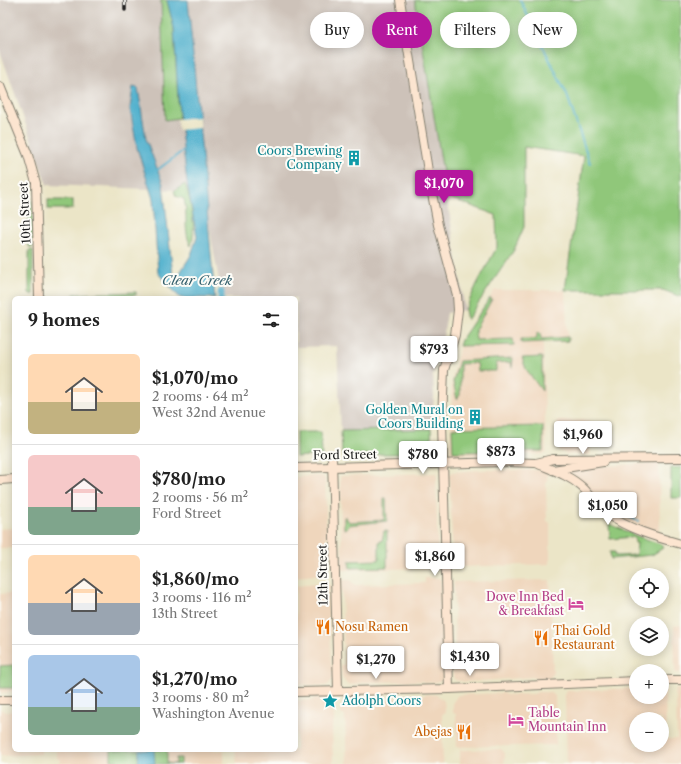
<!DOCTYPE html>
<html lang="en">
<head>
<meta charset="utf-8">
<style>
	:root { --surface:#fff; --page:#f2f2f2; --text:#222; --muted:#767676; --line:#e0e0e0; --accent:#b5179e }
	body { margin:0; font-family:"Libre Caslon Text",serif; background:var(--page); color:var(--text); height:100vh; display:flex; flex-direction:column; font-size:15px; white-space:nowrap }
	* { box-sizing:border-box; margin:0 }
	p { font-size:13px; color:var(--muted) }
	.icon { flex:none; width:22px; height:22px; fill:none; stroke:currentColor; stroke-width:2; stroke-linecap:round; stroke-linejoin:round }
	.map { position:relative; flex:1; overflow:hidden }
	.details { position:absolute; left:12px; top:296px; width:286px; height:456px; display:flex; flex-direction:column; background:var(--surface); border-radius:6px; box-shadow:0 2px 10px #0003 }
	.details>* { flex:none }
	.top-card { position:absolute; left:310px; top:12px; width:311px; height:36px; display:flex; gap:8px }
	.controls { position:absolute; left:629px; top:568px; display:grid; gap:8px }
	.controls a { display:grid; place-items:center; width:40px; height:40px; border-radius:50%; background:var(--surface); box-shadow:0 2px 10px #0003; font-size:20px }
	.price { position:absolute; translate:-50% -34px; padding:0 9px; border-radius:4px; background:#fff; color:#222; font-size:13px; line-height:26px; filter:drop-shadow(0 1px 2px #0008) }
	.price::after { content:''; position:absolute; left:50%; top:24px; width:12px; height:9px; margin-left:-6px; background:inherit; clip-path:polygon(0 0,100% 0,50% 100%) }
	.price.current { background:var(--accent); color:#fff }
	ul { padding:0; list-style:none }
	li { display:flex; align-items:center; gap:12px; height:100px; padding:0 16px }
	li+li { border-top:1px solid var(--line) }
	li span { display:grid; place-items:center; flex:none; width:112px; height:80px; border-radius:6px; color:#555 }
	li>.icon { margin-inline-start:auto }
	span .icon { width:48px; height:48px; fill:#fffc; stroke-width:1 }
	li b { font-size:17px }
	h2 { display:flex; justify-content:space-between; align-items:center; height:48px; padding:0 16px; font-size:17px }
	.pill { padding:0 14px; border-radius:18px; background:var(--surface); box-shadow:0 2px 10px #0003; font-size:14px; line-height:36px }
	.pill.current { background:var(--accent); color:#fff }
	.map>svg:first-child { display:block }
	.built { fill:#efd6bc; fill-rule:evenodd }
	.industrial { fill:#cdc2b9 }
	.green { fill:#90c77a; stroke:#56724b }
	.water { fill:#4dafcc; stroke:#346674 }
	.pier { fill:#ebe5c7 }
	.lines { fill:none; stroke-linecap:round; stroke-linejoin:round }
	.stream { stroke:#4dafcc; stroke-width:2 }
	.canal { stroke:#4dafcc; stroke-width:7 }
	.secondary-casing { stroke:#848072; stroke-width:10 }
	.secondary { stroke:#fce5d0; stroke-width:8 }
	.rail-casing { stroke:#1c1c1c; stroke-width:3.5 }
	.rail { stroke:#fdfcf7; stroke-width:2; stroke-dasharray:6; stroke-linecap:butt }
	.labels { text-anchor:middle; stroke-width:4; stroke-linejoin:round; paint-order:stroke }
	.culture-label { font-size:12px; fill:#0d838f; stroke:#fdfcf7; text-anchor:end }
	.street-label { font-size:12px; fill:#1c1c1c; stroke:#fdfcf7 }
	.hotel-label { font-size:12px; fill:#b23c85; stroke:#fdfcf7; text-anchor:end }
	.food-label { font-size:12px; fill:#c56008; stroke:#fdfcf7; text-anchor:start }
	.water-label { font-size:13px; font-style:italic; fill:#325e6b; stroke:#fdfcf7 }
</style>
</head>
<body>
<div class="map">
<svg width="681" height="764" viewBox="0 0 681 764">
	<rect width="100%" height="100%" fill="#fdfcf7"/>
	<filter id="ink" filterUnits="userSpaceOnUse"><feTurbulence type="fractalNoise" baseFrequency=".025" numOctaves="2"/><feDisplacementMap in="SourceGraphic" scale="8" xChannelSelector="R" yChannelSelector="G"/><feConvolveMatrix kernelMatrix="1 2 1 2 8 2 1 2 1" color-interpolation-filters="sRGB"/></filter>
	<filter id="wash" filterUnits="userSpaceOnUse"><feTurbulence type="fractalNoise" baseFrequency=".012" numOctaves="4" result="noise"/><feDisplacementMap in="SourceGraphic" scale="16" xChannelSelector="R" yChannelSelector="G"/><feGaussianBlur stdDeviation="0.9" result="paint"/><feColorMatrix in="noise" values="0 0 0 0 0 0 0 0 0 0 0 0 0 0 0 0 0 1.4 0 .05"/><feComposite in="paint" operator="in"/></filter>
	<g filter="url(#wash)">
		<rect width="100%" height="100%" fill="#ebe5c7"/>
		<g class="built">
			<path d="M495 290H565L568 342 543 343 546 452 543 454 450 456 452 380 461 340Z"/>
			<path d="M590 420V455L567 454 559 451 557 421Z"/>
			<path d="M659 463 660 530 656 533 632 524 609 512 580 481 566 471 568 468Z"/>
			<path d="M481 470H541L548 473 546 485 547 521 550 523V564L456 567 453 566 450 481 448 475 453 472Z"/>
			<path d="M436 473 437 479 436 481 438 565 437 568 342 570 340 476Z"/>
			<path d="M322 476 325 479 328 569 324 574 296 577V477Z"/>
			<path d="M14 528V548H0V529Z"/>
			<path d="M425 578H439L441 580V617L443 621 444 675 442 680 439 682 425 683 422 681 364 682 350 685 346 683 342 677 341 666 344 664 342 592 339 590V582L342 580H350L355 585 425 583Z"/>
			<path d="M550 580 553 673 551 677 546 679 536 680 533 677 466 682 455 680 453 676 452 663H455L454 582Z"/>
			<path d="M327 583 331 587 328 592 329 627 332 630 330 632 331 665 333 667V679L329 684 325 686 296 684V586Z"/>
			<path d="M14 593V691L0 693V594Z"/>
			<path d="M681 625V673H677L675 672 674 626Z"/>
			<path d="M662 687 665 689 666 739H677L676 696 674 695 676 689 681 688V764H567L565 695 567 691 636 688V697H662ZM636 719H662V745H636Z"/>
			<path d="M537 692H550L555 696 556 745 457 747 456 714 453 713V702L458 695 503 693 506 695 534 694Z"/>
			<path d="M425 694 437 695 444 701 445 711 442 715 443 764H347L345 716 341 714 342 703 344 699 361 696 366 700 422 697Z"/>
			<path d="M314 698H328L334 705V722L332 726 333 764H237L235 750H296V701L313 700Z"/>
			<path d="M0 709 5 712 14 711V750H41V754L0 756Z"/>
			<path d="M501 749 505 753 504 764H460V750Z"/>
			<path d="M57 750H111V760L119 761V764H60L61 760 57 758Z"/>
			<rect x="167" y="750" width="57" height="14"/>
		</g>
		<path class="industrial" d="M0 0H415L465 310 447 313 444 332 433 375 434 396 431 429 341 431 337 346 296 347V298H222L203 191 47 185 0 51Z"/>
		<g class="green">
			<path d="M161 0H167L174 28 179 118 165 120Z"/>
			<path d="M415 0H681V297L663 290H565L584 156 524 147V227L514 250 467 320 465 310 477 284 497 247 496 215 447 197Z"/>
			<path d="M185 184C191 202 197 228 191 246 183 232 188 214 184 199L176 196 174 191Z"/>
			<path d="M32 200 33 247H29L28 203Z"/>
			<rect x="48" y="200" width="25" height="9"/>
			<path d="M29 250H33V295L29 293Z"/>
			<path d="M136 292V295L74 297V294Z"/>
			<path d="M490 298 492 299 475 330 476 340 513 339 514 345 459 346 461 340Z"/>
			<path d="M537 333H540L541 339 568 337V341L521 343V339H537Z"/>
			<path d="M542 357V391L526 369 522 358Z"/>
			<path d="M513 358 512 368 511 362 496 363V371H478L477 363 460 364V395L457 399 453 382 459 361Z"/>
			<path d="M543 426V451L453 452 452 428Z"/>
			<path d="M431 429 432 453 342 455 341 431Z"/>
			<path d="M296 432H321L322 455 296 457Z"/>
			<path d="M681 467V498H671V468Z"/>
			<path d="M384 498H386L387 521 349 525 347 528 344 529V517H346L349 522 384 520Z"/>
			<path d="M609 524 637 536 661 544 663 548 652 555 611 559 610 552H615V556L636 555 637 543H635L634 537 610 539Z"/>
			<path d="M384 531H387V567L350 568 349 561 379 560V541H382Z"/>
			<path d="M14 665V688H0V666Z"/>
			<path d="M111 750H167V763L176 764V758H181V764H119L118 761 111 760Z"/>
		</g>
		<g class="water">
			<path d="M167 0H188L215 298H180L158 273 153 199 137 148 130 108 133 87 138 88 146 139 163 184 173 276 176 279 191 255 197 237 187 183 179 113 174 28Z"/>
			<path d="M139 750H154L155 764H138Z"/>
		</g>
		<path class="pier" d="M199 117 200 128 179 130 177 119Z"/>
		<g class="lines">
			<g class="stream">
				<path d="M520 0 567 95 590 163"/>
				<path d="M156 171 184 150"/>
				<path d="M611 505 620 513 638 521"/>
			</g>
			<path class="canal" d="M221 292V298"/>
		</g>
	</g>
	<g filter="url(#ink)">
		<g class="lines">
			<defs>
				<g id="secondary">
					<path d="M400 0 430 183 438 225 457 295 458 310 455 335 444 370 442 421 449 689"/>
					<path d="M0 86 28 155 36 183 39 298"/>
					<path d="M332 458 338 690"/>
					<path d="M536 463C552 470 569 475 582 487 591 495 597 507 607 514 628 529 656 537 681 544"/>
					<path d="M296 468 505 462 536 463 553 459 681 458"/>
					<path d="M553 470 603 462"/>
					<path d="M0 480 14 479"/>
					<path d="M662 680H681"/>
					<path d="M296 692 449 689 636 681"/>
					<path d="M0 700H14"/>
				</g>
			</defs>
			<use href="#secondary" class="secondary-casing"/>
			<use href="#secondary" class="secondary"/>
			<defs>
				<path id="rail" d="M125 0V10"/>
			</defs>
			<use href="#rail" class="rail-casing"/>
			<use href="#rail" class="rail"/>
		</g>
	</g>
	<defs>
		<symbol id="building-bare" viewBox="-9 -9 18 18"><path d="M-4-6H4V6H1V3H-1V6H-4ZM-2.5-4.3h1.7v1.8h-1.7ZM.8-4.3h1.7v1.8H.8ZM-2.5-1h1.7V.8h-1.7ZM.8-1h1.7V.8H.8Z" fill="#0f9aa8" stroke="#fdfcf7" stroke-width="2.5" paint-order="stroke"/></symbol>
		<symbol id="hotel-bare" viewBox="-9 -9 18 18"><path d="M-6-4.5h1.5V1H6V5H4.5V3h-9V5H-6ZM-4 0a1.8 1.8 0 1 1 3.6 0ZM.5 0V-2.5h3Q6-2.5 6 0Z" fill="#d1479c" stroke="#fdfcf7" stroke-width="2.5" paint-order="stroke"/></symbol>
		<symbol id="restaurant-bare" viewBox="-9 -9 18 18"><path d="M-5-6h1v4h1v-4h1v4h1v-4h1v5L-1.5 .5V6h-2V.5L-5-1ZM5-6V6H3V1.5H1.5Q1.5-4 5-6Z" fill="#e8710a" stroke="#fdfcf7" stroke-width="2.5" paint-order="stroke"/></symbol>
		<symbol id="sight-bare" viewBox="-9 -9 18 18"><path d="M0-6L1.8-2.2L6-1.7L2.9 1.2L3.7 5.4L0 3.3L-3.7 5.4L-2.9 1.2L-6-1.7L-1.8-2.2Z" fill="#0f9aa8" stroke="#fdfcf7" stroke-width="2.5" paint-order="stroke"/></symbol>
	</defs>
	<g fill-rule="evenodd">
		<use href="#building-bare" x="343" y="147" width="22" height="22"/>
		<use href="#building-bare" x="464" y="406" width="22" height="22"/>
		<use href="#hotel-bare" x="565" y="593" width="22" height="22"/>
		<use href="#restaurant-bare" x="312" y="616" width="22" height="22"/>
		<use href="#restaurant-bare" x="530" y="627" width="22" height="22"/>
		<use href="#sight-bare" x="319" y="690" width="22" height="22"/>
		<use href="#hotel-bare" x="505" y="709" width="22" height="22"/>
		<use href="#restaurant-bare" x="453" y="721" width="22" height="22"/>
	</g>
	<g class="labels">
		<g class="culture-label">
			<text x="342" y="155">Coors Brewing<tspan x="342" dy="14">Company</tspan></text>
			<text x="463" y="414">Golden Mural on<tspan x="463" dy="14">Coors Building</tspan></text>
			<text x="342" y="705" text-anchor="start">Adolph Coors</text>
		</g>
		<g class="street-label">
			<text transform="translate(25 213) rotate(-93)" y="4">10th Street</text>
			<text transform="translate(345 455) rotate(-1)" y="4">Ford Street</text>
			<text transform="translate(323 575) rotate(-91)" y="4">12th Street</text>
		</g>
		<g class="hotel-label">
			<text x="564" y="601">Dove Inn Bed<tspan x="564" dy="14">&amp; Breakfast</tspan></text>
			<text x="528" y="717" text-anchor="start">Table<tspan x="528" dy="14">Mountain Inn</tspan></text>
		</g>
		<g class="food-label">
			<text x="335" y="631">Nosu Ramen</text>
			<text x="553" y="635">Thai Gold<tspan x="553" dy="14">Restaurant</tspan></text>
			<text x="452" y="736" text-anchor="end">Abejas</text>
		</g>
		<g class="water-label">
			<text x="197" y="285">Clear Creek</text>
		</g>
	</g>
</svg>
<div class="controls">
<a><svg class="icon" aria-label="locate" viewBox="0 0 24 24"><circle cx="12" cy="12" r="6"/><path d="M12 2v4M12 18v4M2 12h4M18 12h4"/></svg></a>
<a><svg class="icon" aria-label="layers" viewBox="0 0 24 24"><path d="M12 4l9 5-9 5-9-5zM3 14l9 5 9-5"/></svg></a>
<a>+</a>
<a>−</a>
</div>
<b class="price current" style="left:444px;top:204px">$1,070</b>
<b class="price" style="left:434px;top:370px">$793</b>
<b class="price" style="left:583px;top:455px">$1,960</b>
<b class="price" style="left:501px;top:472px">$873</b>
<b class="price" style="left:423px;top:475px">$780</b>
<b class="price" style="left:608px;top:526px">$1,050</b>
<b class="price" style="left:435px;top:577px">$1,860</b>
<b class="price" style="left:470px;top:677px">$1,430</b>
<b class="price" style="left:376px;top:680px">$1,270</b>
<div class="top-card">
<a class="pill">Buy</a>
<a class="pill current">Rent</a>
<a class="pill">Filters</a>
<a class="pill">New</a>
</div>
<section class="details">
<h2>9 homes<svg class="icon" aria-label="filters" viewBox="0 0 24 24"><path d="M4 7h16M4 17h16"/><circle cx="9" cy="7" r="2"/><circle cx="15" cy="17" r="2"/></svg></h2>
<ul>
<li><span style="background:linear-gradient(#ffd9b3 60%,#c2b280 0)"><svg class="icon" aria-label="home" viewBox="0 0 24 24"><path d="M3 11l9-7 9 7M6 9v11h12V9"/></svg></span><div><b>$1,070/mo</b><p>2 rooms · 64 m²</p><p>West 32nd Avenue</p></div></li>
<li><span style="background:linear-gradient(#f6c9c9 65%,#7fa58c 0)"><svg class="icon" aria-label="home" viewBox="0 0 24 24"><path d="M3 11l9-7 9 7M6 9v11h12V9"/></svg></span><div><b>$780/mo</b><p>2 rooms · 56 m²</p><p>Ford Street</p></div></li>
<li><span style="background:linear-gradient(#ffd9b3 60%,#9aa5b1 0)"><svg class="icon" aria-label="home" viewBox="0 0 24 24"><path d="M3 11l9-7 9 7M6 9v11h12V9"/></svg></span><div><b>$1,860/mo</b><p>3 rooms · 116 m²</p><p>13th Street</p></div></li>
<li><span style="background:linear-gradient(#a9c7e8 65%,#7fa58c 0)"><svg class="icon" aria-label="home" viewBox="0 0 24 24"><path d="M3 11l9-7 9 7M6 9v11h12V9"/></svg></span><div><b>$1,270/mo</b><p>3 rooms · 80 m²</p><p>Washington Avenue</p></div></li>
</ul>
</section>
</div>
</body>
</html>
